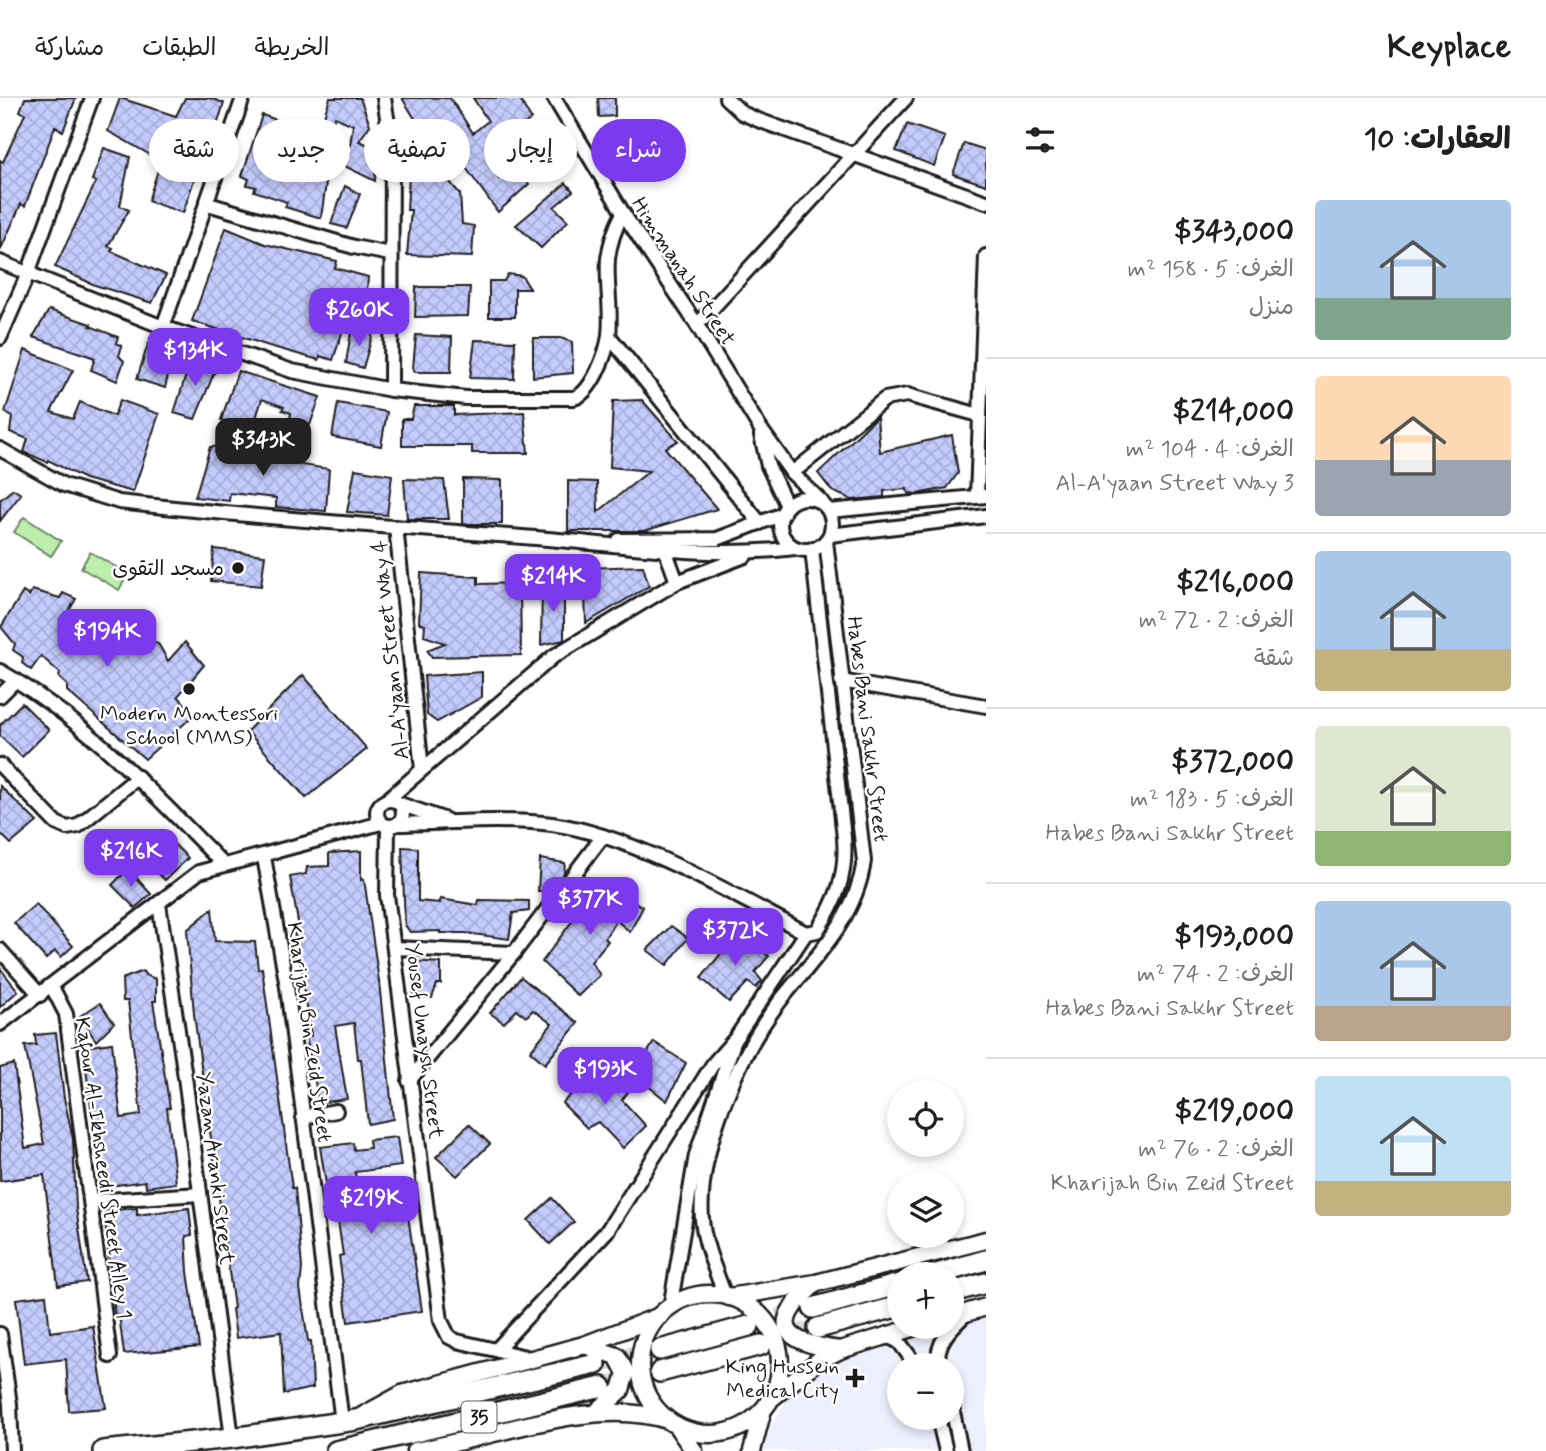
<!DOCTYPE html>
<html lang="ar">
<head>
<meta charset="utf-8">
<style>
	:root { --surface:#fff; --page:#f2f2f2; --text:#202124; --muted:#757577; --line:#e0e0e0; --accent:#7c3aed }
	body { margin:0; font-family:Mynerve,"Playpen Sans Arabic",sans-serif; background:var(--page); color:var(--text); direction:rtl; height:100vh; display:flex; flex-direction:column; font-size:26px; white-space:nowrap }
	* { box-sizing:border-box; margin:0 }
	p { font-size:23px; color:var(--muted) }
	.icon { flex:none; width:38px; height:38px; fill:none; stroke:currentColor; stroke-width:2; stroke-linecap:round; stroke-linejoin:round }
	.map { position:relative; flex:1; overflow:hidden; direction:ltr }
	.drawer { display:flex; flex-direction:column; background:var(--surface); width:560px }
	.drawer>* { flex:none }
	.hud { position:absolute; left:21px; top:21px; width:665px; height:63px; direction:rtl; display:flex; gap:14px }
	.buttons { position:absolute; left:887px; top:982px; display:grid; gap:14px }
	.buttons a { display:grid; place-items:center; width:77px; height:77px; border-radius:50%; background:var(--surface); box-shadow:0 4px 10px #0003; font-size:35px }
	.price { position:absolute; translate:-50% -60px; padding:0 16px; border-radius:14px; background:var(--accent); color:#fff; font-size:23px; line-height:46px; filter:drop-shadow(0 2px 4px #0008) }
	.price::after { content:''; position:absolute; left:50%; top:42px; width:21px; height:16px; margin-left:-10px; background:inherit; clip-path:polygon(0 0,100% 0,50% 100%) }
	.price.selected { background:#222; color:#fff }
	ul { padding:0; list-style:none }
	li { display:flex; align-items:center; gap:21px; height:175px; padding:0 35px }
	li+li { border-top:2px solid var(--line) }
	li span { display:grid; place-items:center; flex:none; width:196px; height:140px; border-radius:7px; color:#555 }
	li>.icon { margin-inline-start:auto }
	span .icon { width:84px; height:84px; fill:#fffc; stroke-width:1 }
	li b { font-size:30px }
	h2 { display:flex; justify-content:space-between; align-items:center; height:84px; padding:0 35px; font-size:30px }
	.tag { padding:0 24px; border-radius:32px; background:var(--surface); box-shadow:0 4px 10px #0003; font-size:24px; line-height:63px }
	.tag.selected { background:var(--accent); color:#fff }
	header { display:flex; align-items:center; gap:42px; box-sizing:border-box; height:98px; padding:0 35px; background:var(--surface); border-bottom:2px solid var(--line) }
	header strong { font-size:33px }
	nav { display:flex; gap:38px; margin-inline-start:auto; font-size:24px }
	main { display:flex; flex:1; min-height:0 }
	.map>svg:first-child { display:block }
	.built { fill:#edeffe; fill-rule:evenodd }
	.pitch { fill:#bceead; stroke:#6c8564; stroke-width:2 }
	.building { fill:url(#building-cross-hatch); stroke:#1c1c1c; stroke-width:2 }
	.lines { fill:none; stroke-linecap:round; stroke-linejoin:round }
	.highway-tunnel { stroke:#ddd; stroke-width:19; stroke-dasharray:19 10; stroke-linecap:butt }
	.minor-casing { stroke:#1c1c1c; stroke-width:18 }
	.major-casing { stroke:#1c1c1c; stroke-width:21 }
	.highway-casing { stroke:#1c1c1c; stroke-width:24 }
	.minor { stroke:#fff; stroke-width:12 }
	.major { stroke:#fff; stroke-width:16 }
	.highway { stroke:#fff; stroke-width:19 }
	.poi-dot { fill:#1c1c1c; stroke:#fff; stroke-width:2.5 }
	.labels { text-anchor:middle; stroke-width:5; stroke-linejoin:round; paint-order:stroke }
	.shield { fill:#fff; stroke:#606060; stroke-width:2 }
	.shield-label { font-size:19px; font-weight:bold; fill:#1c1c1c }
	.street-label { font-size:21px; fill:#1c1c1c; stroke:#fff }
	.poi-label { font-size:21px; fill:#1c1c1c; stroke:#fff; text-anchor:end }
</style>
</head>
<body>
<header>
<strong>Keyplace</strong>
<nav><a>الخريطة</a><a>الطبقات</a><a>مشاركة</a></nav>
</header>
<main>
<section class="drawer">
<h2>العقارات: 10<svg class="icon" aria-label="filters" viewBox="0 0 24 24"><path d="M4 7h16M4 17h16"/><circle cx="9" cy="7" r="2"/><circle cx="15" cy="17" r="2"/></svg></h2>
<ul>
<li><span style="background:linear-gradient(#a9c7e8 70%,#7fa58c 0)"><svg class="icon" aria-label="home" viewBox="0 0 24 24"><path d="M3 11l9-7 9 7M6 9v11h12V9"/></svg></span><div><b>$343,000</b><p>الغرف: 5 · 158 m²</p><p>منزل</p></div></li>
<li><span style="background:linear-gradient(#ffd9b3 60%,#9aa5b1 0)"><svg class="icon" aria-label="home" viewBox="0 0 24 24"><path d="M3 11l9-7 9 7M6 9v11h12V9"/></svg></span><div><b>$214,000</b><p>الغرف: 4 · 104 m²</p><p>Al-A'yaan Street Way 3</p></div></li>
<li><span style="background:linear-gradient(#a9c7e8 70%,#c2b280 0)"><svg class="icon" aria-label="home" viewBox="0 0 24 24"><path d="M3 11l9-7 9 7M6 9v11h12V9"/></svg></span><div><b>$216,000</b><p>الغرف: 2 · 72 m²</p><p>شقة</p></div></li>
<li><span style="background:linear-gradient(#dfe7d0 75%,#8fb573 0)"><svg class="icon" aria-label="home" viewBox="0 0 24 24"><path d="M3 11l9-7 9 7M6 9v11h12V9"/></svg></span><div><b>$372,000</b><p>الغرف: 5 · 183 m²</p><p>Habes Bani Sakhr Street</p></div></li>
<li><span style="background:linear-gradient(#a9c7e8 75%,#b9a48a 0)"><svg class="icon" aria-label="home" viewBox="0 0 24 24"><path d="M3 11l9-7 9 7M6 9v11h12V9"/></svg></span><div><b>$193,000</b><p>الغرف: 2 · 74 m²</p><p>Habes Bani Sakhr Street</p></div></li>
<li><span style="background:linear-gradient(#bfe0f5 75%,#c2b280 0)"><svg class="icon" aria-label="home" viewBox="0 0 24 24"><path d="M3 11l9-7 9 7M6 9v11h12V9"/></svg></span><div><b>$219,000</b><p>الغرف: 2 · 76 m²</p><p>Kharijah Bin Zeid Street</p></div></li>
</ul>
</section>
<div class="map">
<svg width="986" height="1353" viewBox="0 0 986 1353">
	<defs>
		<pattern id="building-cross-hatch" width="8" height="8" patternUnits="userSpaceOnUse" patternTransform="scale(1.75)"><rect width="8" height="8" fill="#c4cbfd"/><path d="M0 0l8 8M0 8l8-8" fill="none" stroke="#a8aed8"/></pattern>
	</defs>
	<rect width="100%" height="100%" fill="#fff"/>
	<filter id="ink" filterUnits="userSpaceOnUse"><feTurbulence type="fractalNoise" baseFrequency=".0143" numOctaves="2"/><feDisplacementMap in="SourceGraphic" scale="14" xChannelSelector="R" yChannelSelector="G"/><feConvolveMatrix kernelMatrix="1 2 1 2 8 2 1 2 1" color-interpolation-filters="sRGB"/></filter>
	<g filter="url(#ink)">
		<path class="built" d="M986 1214V1353H763L771 1327 793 1293 832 1263 939 1229 952 1228ZM900 1267H952V1320H900Z"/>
		<g class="pitch">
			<path d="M24 419 61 443 51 458 14 434Z"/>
			<path d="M90 454 128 476 119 492 81 470Z"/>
		</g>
		<g class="building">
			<path d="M25 0H76L63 33 55 29 25 108 21 106 0 153V62L3 64 25 16 20 13Z"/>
			<path d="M120 0 176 18 185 0H210L224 5 204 69 199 67 183 115 148 103 161 63 108 33Z"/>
			<path d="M330 0H360L370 27 359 43 376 50 375 83 330 61 335 42 350 47 353 27 335 19 333 23 323 21Z"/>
			<path d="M402 0H450L473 35 488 23 473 0H519L531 21 486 56 499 81 517 72 529 86 498 114 453 52 444 31 427 40Z"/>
			<path d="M598 0H615V18L599 19Z"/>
			<path d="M262 17 304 31 299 76 326 85 321 120 285 109 287 104 254 93 256 89 247 87 249 81 242 78Z"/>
			<path d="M907 26 945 39 934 68 896 53Z"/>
			<path d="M964 45 986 52V87L953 76Z"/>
			<path d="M104 50 130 59 120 108 129 112 108 148 113 150 111 153 166 177 152 205 95 187 55 169 96 84 92 82Z"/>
			<path d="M410 59 435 66 460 96 462 126 474 128 472 159 407 157 411 112H407Z"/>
			<path d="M566 85 573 93 554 109 568 123 541 150 516 127Z"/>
			<path d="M345 88 360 96 347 130 331 126Z"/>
			<path d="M226 130 265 146 337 163 335 170 368 179 365 219H351L350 234 343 232 333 262 320 258 319 262 269 248 192 223Z"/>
			<path d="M508 176 522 178 530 191H515V219H489V183H504Z"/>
			<path d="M416 189H470L468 218 415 219Z"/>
			<path d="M49 212 91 226 90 228 118 239 116 245 122 248 119 258 124 263 117 283 91 272 95 260 33 239Z"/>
			<path d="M351 234 373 235 363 270 346 265Z"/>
			<path d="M416 237 452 239 451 274H415L413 270Z"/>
			<path d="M533 240H561L572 244 573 275 533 279Z"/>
			<path d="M475 242 515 243 514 281 470 280Z"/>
			<path d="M148 246 173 257 165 290 137 281Z"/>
			<path d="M25 252 73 272 51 314 73 321 80 304 114 318 120 302 159 316 133 394 85 381 48 362 47 364 24 354 28 341 10 334 12 319 5 314Z"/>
			<path d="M191 261 217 268 195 321 174 315Z"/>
			<path d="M238 273 320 299 310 327 290 320 291 315 282 312 284 309 262 301 252 333 221 322Z"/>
			<path d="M642 302 678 343 665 350 717 411 644 433H568V383L597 384 598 414 649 373 610 369 613 303Z"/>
			<path d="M338 305 387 314 381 348 332 339Z"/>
			<path d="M414 308H454V317L524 314 528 355H472V348H402V321H411Z"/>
			<path d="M877 319 880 354 952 337 958 375 947 390 917 396 908 395 907 391 884 393V399L852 402 832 393 818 375Z"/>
			<path d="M237 348V351H283L282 364 329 371 326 413 276 409V400L230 395 229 403 195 399 210 349Z"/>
			<path d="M355 371 392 377 387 417 347 414Z"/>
			<path d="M404 381 444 382 449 421H407Z"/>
			<path d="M463 381 502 382V426H463Z"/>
			<path d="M13 391 21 396 0 423V402Z"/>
			<path d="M214 451 265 457 261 488 211 483Z"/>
			<path d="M643 468 649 488 586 525 584 470Z"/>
			<path d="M421 475 478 479V486L520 485 521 557 432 559 427 552 445 545 424 538 425 527 419 525Z"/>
			<path d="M564 487V542L541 547 542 488Z"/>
			<path d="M32 492 60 500 63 495 76 501 67 516 88 528 94 522 106 528 108 522 121 529 108 549 141 539 148 540 159 547 168 563 185 544 204 567 178 598 194 617 145 661 67 593V587L59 580 60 575 41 558 31 572 22 565 23 559 13 552 15 546 1 529 23 494 29 498Z"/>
			<path d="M482 574V599L437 624 427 617 424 578Z"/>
			<path d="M303 577 367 651 306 700 247 633Z"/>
			<path d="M22 605 49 632 22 659 0 638V627Z"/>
			<path d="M0 688 37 724 11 746 0 735Z"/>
			<path d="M161 733 188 760 165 782 138 755Z"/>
			<path d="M402 749 418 750V803L440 805V801L478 807 479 802 529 803V813L513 815 509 841 465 835H440V833L410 834 405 827Z"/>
			<path d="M361 753V782L364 781 379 883 393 1021 368 1026 361 961H358L354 925 335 928 347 1001 319 1005 306 938H311L299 854 296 855 294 830H299L290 779 306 776 307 769 329 768V755Z"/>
			<path d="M540 761 565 765 564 775 550 793H538Z"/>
			<path d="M128 771 151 796 135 810 112 787Z"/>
			<path d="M601 784 643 809 630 834 616 822 605 840 608 843 591 864 600 877 578 898 542 864Z"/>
			<path d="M36 806 73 848 61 859 55 853 46 861 14 825Z"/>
			<path d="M212 811 215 843 255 844 258 871 262 870 292 1090H295L302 1170 300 1190 308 1243H311L313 1290 284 1296 281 1234 236 1240 232 1211 234 1210 194 916 187 832Z"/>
			<path d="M671 828 688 840 667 867 647 852Z"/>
			<path d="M737 836 769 858 755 874 762 883 756 890 748 884 729 904 701 880Z"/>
			<path d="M412 863 441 865V886H437L432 900 414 898Z"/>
			<path d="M0 870 18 893 0 909Z"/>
			<path d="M143 873 145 877 156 881V903H153L170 1010H167L176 1085 146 1089 145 1083 102 1089 83 949 112 945 121 1020 141 1017 128 903H123L122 881Z"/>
			<path d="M521 879 578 925 545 966 530 953 552 926 533 912 526 919 517 912 504 925 490 915Z"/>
			<path d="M100 905 114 925 96 943 80 918Z"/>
			<path d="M56 935 64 1000 73 1041 76 1110 87 1184 58 1188 44 1077 0 1083V970L14 966 25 1050 44 1046 25 948 36 947 35 937Z"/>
			<path d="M654 944 686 965 667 1003 634 977Z"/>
			<path d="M603 967 628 994 622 1002 646 1028 623 1050 598 1024 587 1030 562 1005Z"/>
			<path d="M469 1026 490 1046 457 1078 436 1059Z"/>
			<path d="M397 1039 401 1068 355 1074 360 1117 407 1111 422 1213 348 1224 339 1158 343 1157 337 1116 331 1117 320 1049 353 1045 354 1052 370 1050 369 1042Z"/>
			<path d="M552 1100 574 1124 550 1146 528 1122Z"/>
			<path d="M137 1110V1117L189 1110 192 1137 186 1138 188 1174 199 1249 124 1256 119 1217 115 1218 104 1113Z"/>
			<path d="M46 1197 50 1234 93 1228 106 1310 69 1313 66 1261 24 1266 16 1201Z"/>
		</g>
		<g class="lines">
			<g class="highway-tunnel">
				<path d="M749 1228 813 1210"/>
				<path d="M761 1247 818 1230"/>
				<path d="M596 1266 660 1252"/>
				<path d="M602 1289 660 1274"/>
			</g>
			<defs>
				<g id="minor">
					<path d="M384 0 392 52 391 292"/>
					<path d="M554 0 623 115 697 227 760 330 792 375 822 404"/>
					<path d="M726 0 742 15 758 22 986 104"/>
					<path d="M208 106 354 149 390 156"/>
					<path d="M0 164 163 229 292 273 391 292 466 300H574C592 295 607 254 609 237 612 212 606 186 608 161 610 144 615 130 623 115"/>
					<path d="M697 227 906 0"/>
					<path d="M163 229 243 0"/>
					<path d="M609 238 760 425"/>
					<path d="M0 240 27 178 92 0"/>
					<path d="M761 337 768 368 787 408"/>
					<path d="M0 351 64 387 119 404C258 420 397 429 536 440 625 447 706 461 795 450"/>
					<path d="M792 375 885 301 907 297 979 317"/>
					<path d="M977 399 986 158"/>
					<circle cx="806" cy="426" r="26"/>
					<path d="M829 413 986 398"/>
					<path d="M396 429 422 671"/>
					<path d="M830 437 986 418"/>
					<path d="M619 442 717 441 783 416"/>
					<path d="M666 454 677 484"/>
					<path d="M0 573C87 623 153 695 223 766"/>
					<path d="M841 583 986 608"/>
					<path d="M0 598 16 582"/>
					<path d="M0 667 56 725 67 730 78 728 138 679"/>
					<circle cx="390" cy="715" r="13"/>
					<path d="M387 702 554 558 677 484 745 458"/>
					<path d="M400 706 446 722"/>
					<path d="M397 726C447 725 502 720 552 726 633 737 734 797 806 835"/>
					<path d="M388 729 387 797 441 1223 449 1239 457 1243 534 1261"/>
					<path d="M264 759 287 889 342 1324"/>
					<path d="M159 806 185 979 232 1340"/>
					<path d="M394 850 514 855"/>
					<path d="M0 852 40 897"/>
					<path d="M52 889 66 916 110 1258"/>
					<path d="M0 926 199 774 381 725"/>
					<path d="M409 983 514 855 603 738"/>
					<path d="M303 1019 336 1013"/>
					<path d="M91 1103 200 1096"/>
					<path d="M725 1198C716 1173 704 1147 702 1121 697 1053 739 955 780 903 815 859 856 821 864 763L826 443"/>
					<path d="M670 1210 696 1057 733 947"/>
					<path d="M0 1236 10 1306 12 1353"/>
					<path d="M887 1238 899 1244 916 1267"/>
					<path d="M497 1251 607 1133 713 966 735 941 806 835 817 833C837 802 847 777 844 740L812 451"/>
					<path d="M939 1267C934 1245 952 1229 967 1215"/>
					<path d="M952 1309 961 1353"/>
					<path d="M938 1320 946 1353"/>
				</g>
				<g id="major">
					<path d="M816 1185C767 1227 782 1244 840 1252"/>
					<circle cx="710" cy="1266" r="70"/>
					<path d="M729 1199 816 1185 986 1142"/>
					<path d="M952 1219 986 1209"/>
					<path d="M584 1247 617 1258 626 1275 621 1292 597 1314"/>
					<path d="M773 1299 818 1263 840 1252 919 1228"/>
					<path d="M362 1318 402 1296 584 1247 660 1218"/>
					<path d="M676 1327 694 1353"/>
					<path d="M415 1353C493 1340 592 1298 667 1322"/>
					<path d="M752 1353 762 1315"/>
				</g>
				<g id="highway">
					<path d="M937 1176 986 1162"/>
					<path d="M952 1194 986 1185"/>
					<path d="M813 1210 900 1186"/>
					<path d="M818 1230 900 1208"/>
					<path d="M660 1252 749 1228"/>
					<path d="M660 1274 761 1247"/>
					<path d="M103 1353 232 1340 356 1322 596 1266"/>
					<path d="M336 1353 602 1289"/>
				</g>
			</defs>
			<use href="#minor" class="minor-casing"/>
			<use href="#major" class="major-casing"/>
			<use href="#highway" class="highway-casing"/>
			<use href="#minor" class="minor"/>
			<use href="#major" class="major"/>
			<use href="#highway" class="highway"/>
		</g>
	</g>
	<g class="poi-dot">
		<circle cx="238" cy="470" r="7"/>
		<circle cx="189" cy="591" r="7"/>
		<path d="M851.5 1269.5h7v7h7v7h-7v7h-7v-7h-7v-7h7z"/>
	</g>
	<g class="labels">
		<rect class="shield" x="461.5" y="1303.5" width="35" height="31" rx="5"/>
		<g class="shield-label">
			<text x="479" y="1326">35</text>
		</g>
		<g class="street-label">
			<text transform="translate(684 173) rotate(57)" y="7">Himmanah Street</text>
			<text transform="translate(390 552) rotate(-96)" y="7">Al-A'yaan Street Way 4</text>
			<text transform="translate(868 631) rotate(83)" y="7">Habes Bani Sakhr Street</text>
			<text transform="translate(310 934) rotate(82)" y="7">Kharijah Bin Zeid Street</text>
			<text transform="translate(425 943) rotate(83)" y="7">Yousef Umaysh Street</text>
			<text transform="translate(104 1070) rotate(82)" y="7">Kafour Al-Ikhsheedi Street Alley 1</text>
			<text transform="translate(216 1070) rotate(83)" y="7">Yazan Aranki Street</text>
		</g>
		<g class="poi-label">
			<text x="224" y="477">مسجد التقوى</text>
			<text x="189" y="622" text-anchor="middle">Modern Montessori<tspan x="189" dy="24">School (MMS)</tspan></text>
			<text x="839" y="1275">King Hussein<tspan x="839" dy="24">Medical City</tspan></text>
		</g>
	</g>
</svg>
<div class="buttons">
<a><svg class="icon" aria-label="locate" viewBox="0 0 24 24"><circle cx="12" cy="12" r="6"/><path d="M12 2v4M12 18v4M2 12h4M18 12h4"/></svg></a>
<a><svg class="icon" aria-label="layers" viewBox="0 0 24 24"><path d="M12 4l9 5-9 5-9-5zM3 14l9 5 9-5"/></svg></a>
<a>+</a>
<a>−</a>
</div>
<b class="price" style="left:359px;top:250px">$260K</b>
<b class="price" style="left:195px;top:290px">$134K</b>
<b class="price selected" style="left:263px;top:380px">$343K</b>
<b class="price" style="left:553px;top:516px">$214K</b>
<b class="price" style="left:107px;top:571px">$194K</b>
<b class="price" style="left:131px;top:791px">$216K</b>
<b class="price" style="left:590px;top:839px">$377K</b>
<b class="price" style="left:735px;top:870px">$372K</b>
<b class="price" style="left:605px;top:1009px">$193K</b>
<b class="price" style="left:371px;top:1138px">$219K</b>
<div class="hud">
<a class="tag selected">شراء</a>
<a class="tag">إيجار</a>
<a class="tag">تصفية</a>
<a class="tag">جديد</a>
<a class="tag">شقة</a>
</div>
</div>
</main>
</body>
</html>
